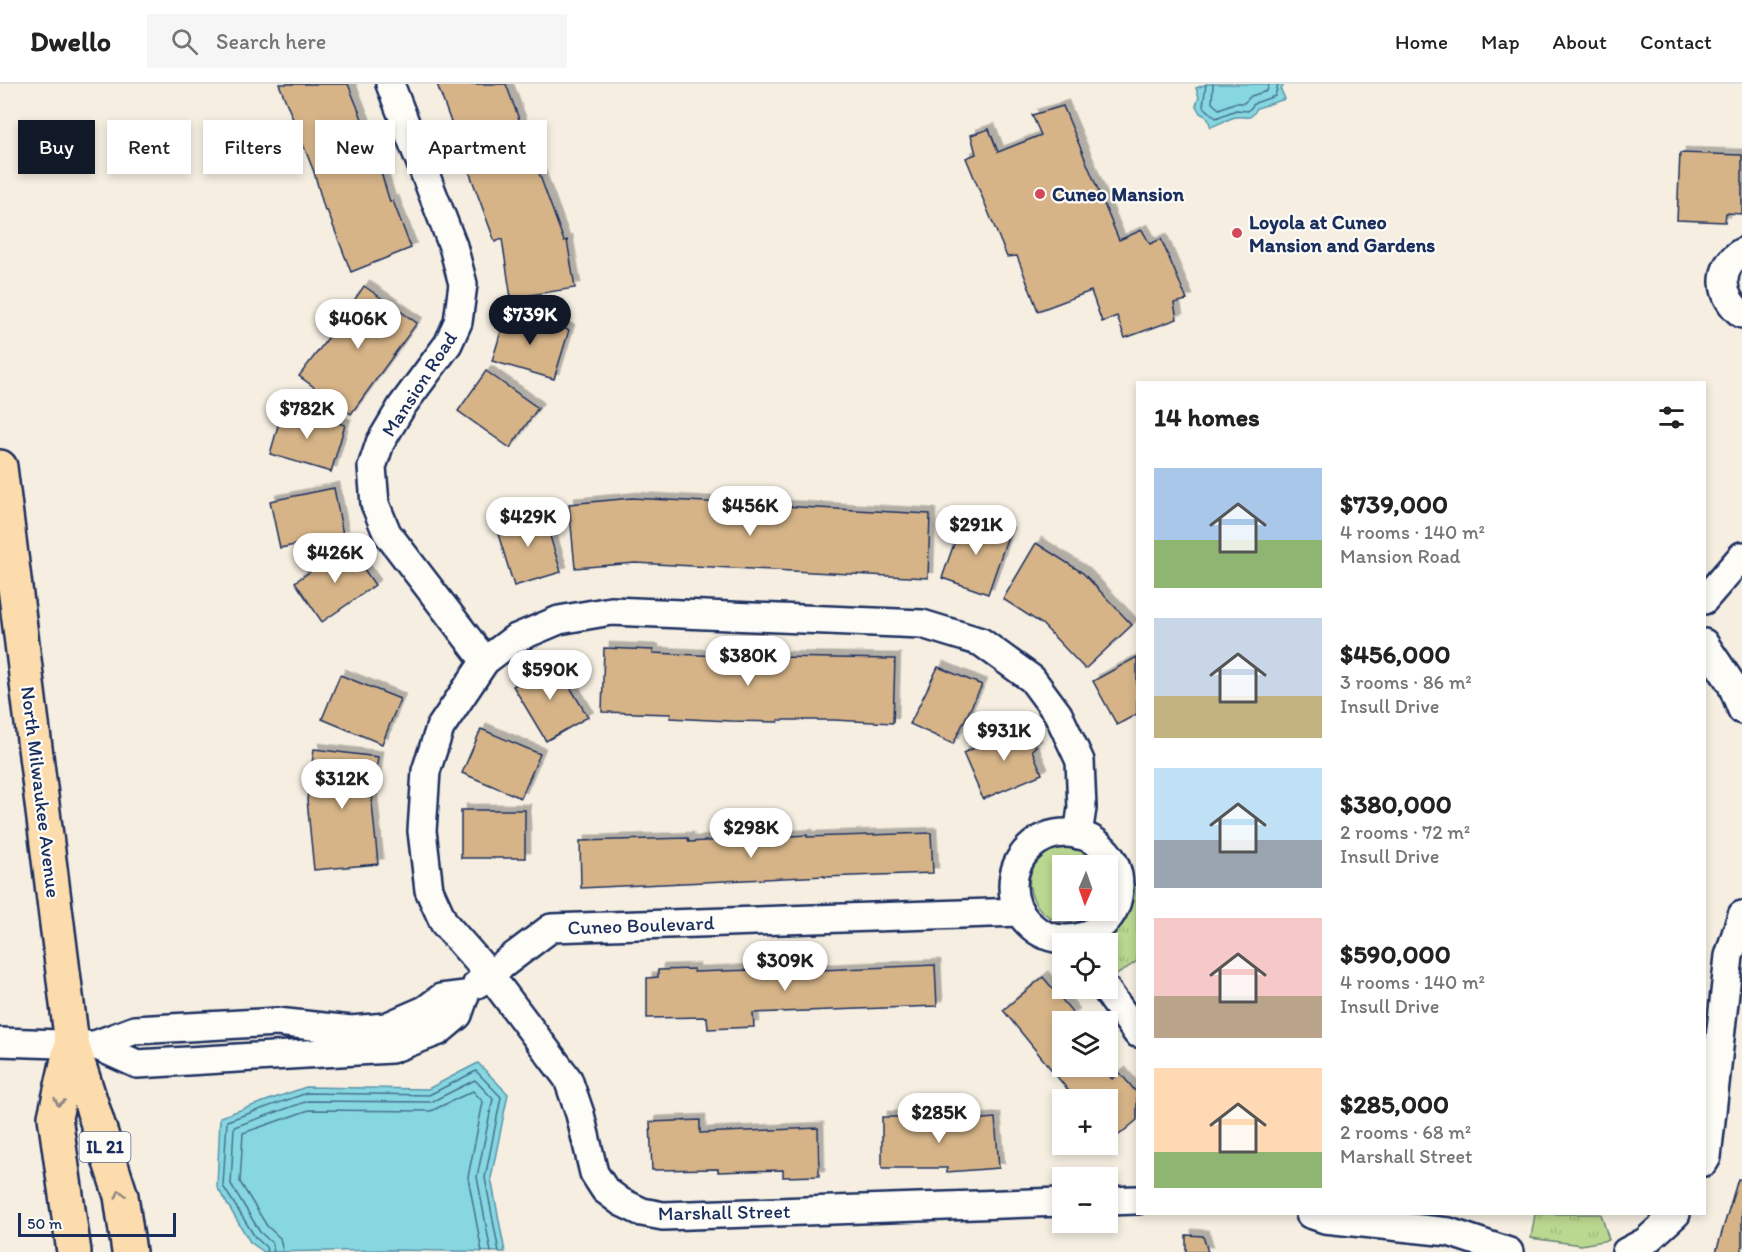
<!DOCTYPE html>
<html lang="en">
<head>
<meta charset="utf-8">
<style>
	:root { --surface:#fff; --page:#f6f6f6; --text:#222; --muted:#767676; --line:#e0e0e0; --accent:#111827 }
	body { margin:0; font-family:Itim,sans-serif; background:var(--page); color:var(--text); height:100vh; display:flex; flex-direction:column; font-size:22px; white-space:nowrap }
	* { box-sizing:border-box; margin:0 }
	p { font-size:20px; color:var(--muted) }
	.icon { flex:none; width:33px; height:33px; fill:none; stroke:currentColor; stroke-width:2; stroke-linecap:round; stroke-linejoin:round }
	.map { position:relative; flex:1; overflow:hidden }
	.side { position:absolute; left:1136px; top:297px; width:570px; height:834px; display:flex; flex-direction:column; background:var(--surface); border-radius:0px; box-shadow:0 3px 9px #0003 }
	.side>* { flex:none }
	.hud { position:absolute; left:18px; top:36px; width:570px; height:54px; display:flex; gap:12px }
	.needle { width:39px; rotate:182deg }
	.buttons { position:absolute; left:1052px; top:771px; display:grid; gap:12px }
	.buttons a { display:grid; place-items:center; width:66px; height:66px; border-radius:0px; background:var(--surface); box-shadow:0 3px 9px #0003; font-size:30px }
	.scale { position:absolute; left:18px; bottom:15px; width:158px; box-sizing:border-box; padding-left:6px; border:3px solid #1b2f5e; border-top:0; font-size:16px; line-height:21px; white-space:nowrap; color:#1b2f5e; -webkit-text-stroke:4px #fdfcf7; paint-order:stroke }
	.price { position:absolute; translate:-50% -51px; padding:0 14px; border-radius:21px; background:#fff; color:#222; font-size:20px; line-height:39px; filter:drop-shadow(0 2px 3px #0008) }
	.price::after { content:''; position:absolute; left:50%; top:36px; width:18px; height:14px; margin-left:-9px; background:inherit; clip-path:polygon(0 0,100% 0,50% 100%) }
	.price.active { background:var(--accent); color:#fff }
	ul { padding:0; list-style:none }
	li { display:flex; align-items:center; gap:18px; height:150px; padding:0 18px }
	li span { display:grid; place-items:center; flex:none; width:168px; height:120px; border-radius:0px; color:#555 }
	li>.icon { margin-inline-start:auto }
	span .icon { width:72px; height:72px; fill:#fffc; stroke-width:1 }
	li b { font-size:26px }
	h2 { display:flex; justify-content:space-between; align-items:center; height:72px; padding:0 18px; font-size:26px }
	.pill { padding:0 21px; border-radius:0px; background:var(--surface); box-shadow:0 3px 9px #0003; font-size:21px; line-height:54px }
	.pill.active { background:var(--accent); color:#fff }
	header { display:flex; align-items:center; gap:36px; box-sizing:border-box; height:84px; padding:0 30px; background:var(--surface); border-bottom:2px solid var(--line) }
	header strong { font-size:28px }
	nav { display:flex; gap:33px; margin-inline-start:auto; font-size:21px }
	.search { width:420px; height:54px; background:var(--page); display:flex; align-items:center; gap:15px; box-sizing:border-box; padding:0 21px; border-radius:0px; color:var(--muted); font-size:22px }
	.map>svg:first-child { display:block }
	.grass { fill:#bbd890; stroke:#6b8477; stroke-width:1.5 }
	.park { fill:url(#park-tufts); stroke:#6b8477; stroke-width:1.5 }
	.water { fill:#86d7df; stroke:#5b94ab; stroke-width:1.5 }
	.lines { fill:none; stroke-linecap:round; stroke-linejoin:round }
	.shore { stroke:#467292; stroke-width:1.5 }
	.building { fill:#d6b488; stroke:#1b2f5e; stroke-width:1.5; filter:url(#shadow) }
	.minor-casing { stroke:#1b2f5e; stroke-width:32 }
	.major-casing { stroke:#1b2f5e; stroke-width:38 }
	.minor { stroke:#fdfcf7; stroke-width:27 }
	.major { stroke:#fcdcac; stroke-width:33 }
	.oneway { stroke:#8c8685 }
	.poi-dot { fill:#d1495b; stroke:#fdfcf7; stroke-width:2 }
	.labels { text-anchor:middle; stroke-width:4.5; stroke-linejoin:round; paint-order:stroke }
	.shield { fill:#fdfcf7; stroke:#5f6c8c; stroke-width:1.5 }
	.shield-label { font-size:18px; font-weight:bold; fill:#1b2f5e }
	.poi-label { font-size:20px; font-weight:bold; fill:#1b2f5e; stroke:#fdfcf7; text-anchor:start }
	.street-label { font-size:20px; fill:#1b2f5e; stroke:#fdfcf7 }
</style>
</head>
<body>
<header>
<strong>Dwello</strong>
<div class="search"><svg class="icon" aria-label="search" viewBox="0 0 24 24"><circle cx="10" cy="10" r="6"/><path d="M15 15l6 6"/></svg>Search here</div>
<nav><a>Home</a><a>Map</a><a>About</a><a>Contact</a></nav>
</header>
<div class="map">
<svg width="1742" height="1168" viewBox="0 0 1742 1168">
	<defs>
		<pattern id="park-tufts" width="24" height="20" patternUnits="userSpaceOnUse" patternTransform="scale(1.5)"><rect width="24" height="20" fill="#bbd890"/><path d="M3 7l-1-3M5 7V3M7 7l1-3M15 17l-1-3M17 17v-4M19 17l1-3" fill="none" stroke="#a0ba7f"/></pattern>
		<filter id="shadow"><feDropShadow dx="5.5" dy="-5.5" stdDeviation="0" flood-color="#0004"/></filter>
	</defs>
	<rect width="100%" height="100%" fill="#f5eee1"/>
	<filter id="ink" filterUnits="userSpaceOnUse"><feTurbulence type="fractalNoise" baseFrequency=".0167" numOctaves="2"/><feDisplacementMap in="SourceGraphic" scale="12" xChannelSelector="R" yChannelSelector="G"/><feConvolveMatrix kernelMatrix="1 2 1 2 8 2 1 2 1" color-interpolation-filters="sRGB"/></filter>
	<g filter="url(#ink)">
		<path class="grass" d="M1061 763C1077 763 1089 768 1098 781L1062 782V826L1092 827C1046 867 995 783 1061 763Z"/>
		<g class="park">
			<path d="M1137 799V877L1109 896 1107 890V860H1100L1103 845 1115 831 1126 811Z"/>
			<path d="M1535 1130H1601L1609 1156 1581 1161 1531 1154Z"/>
		</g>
		<g class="water">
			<path d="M1207 0H1284L1281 6 1285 15 1257 24C1249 39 1247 31 1236 33 1227 35 1219 40 1211 43L1207 33 1200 29 1196 22 1199 13 1196 4Z"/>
			<path d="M478 979 508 1010 491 1094 505 1168 392 1166 264 1168 250 1158 217 1103 220 1033 306 1003 428 1005Z"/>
		</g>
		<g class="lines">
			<g class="shore">
				<path d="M1206 0 1203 22 1216 34 1236 26 1248 27 1255 19 1275 12 1278 0"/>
				<path d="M1213 0 1212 19 1219 25 1234 19H1244L1251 12 1267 7 1269 0"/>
				<path d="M267 1168 266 1163 255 1153 223 1102 227 1037 307 1009 429 1011 476 987 501 1013 485 1094 499 1168"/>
				<path d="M274 1168 272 1159 260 1148 231 1100 234 1043 308 1017 431 1018 475 996 493 1015 477 1093 491 1168"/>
				<path d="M283 1168 280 1154 267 1142 240 1098 243 1049 309 1026 431 1027 473 1007 483 1018 468 1093 482 1168"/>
			</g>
		</g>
		<g class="building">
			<path d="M279 0H348L373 62 390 118 393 117 411 164 351 188 327 126 325 127 314 88Z"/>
			<path d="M437 0H506L564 157 567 156 575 204 511 214 502 155 495 158Z"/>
			<path d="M1063 22 1119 156 1142 146 1150 160 1161 155 1187 216 1174 219 1177 235 1125 254 1117 232 1102 238 1091 207 1038 227 1017 172 1007 173 966 74 976 70 971 51 989 45 998 68 1041 51 1032 31Z"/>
			<path d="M1680 69 1742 71V130L1726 129 1725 138 1677 136Z"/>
			<path d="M364 202 417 239 351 330 299 292 328 254Z"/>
			<path d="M507 228 569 246 554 295 492 277Z"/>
			<path d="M486 287 538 324 510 364 458 327Z"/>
			<path d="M283 324 345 341 331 388 270 370Z"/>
			<path d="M334 404 343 451 280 464 270 417Z"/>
			<path d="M632 414 930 430 928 494 635 479 575 484 569 420Z"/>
			<path d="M542 426 561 488 514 502 495 440Z"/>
			<path d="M963 434 1009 449 988 510 942 494Z"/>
			<path d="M1036 459 1083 489 1132 541 1085 585 1042 540 1003 515Z"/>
			<path d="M348 462 375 501 322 538 295 498Z"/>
			<path d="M604 564 653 566V569L721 572 895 575 893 639 833 636H778V638L730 637 670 634 671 630 602 628Z"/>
			<path d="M1137 573V630L1117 641 1093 597Z"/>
			<path d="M555 578 588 633 546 657 513 602Z"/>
			<path d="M938 583 982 601 953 660 910 640Z"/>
			<path d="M340 591 400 615 382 660 322 635Z"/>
			<path d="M1027 641 1036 662 1032 666 1042 690 983 715 963 669Z"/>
			<path d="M481 645 540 670 521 714 462 689Z"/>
			<path d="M314 665 378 673 372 719 378 780 314 786 307 716Z"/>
			<rect x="461" y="726" width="64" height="48"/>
			<path d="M931 749 933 789 825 793V792L581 804 580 757 688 754 689 758 807 751V753Z"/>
			<path d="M935 881 937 922 753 929 754 943 708 945 707 933 647 934V894L658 893V886L694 885V888L752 886V889Z"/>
			<path d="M1043 893 1074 930 1062 938V982H1101L1112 995 1120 989 1137 1009V1036L1107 1061V1016H1076L1003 926Z"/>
			<path d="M882 1033H936V1039L995 1034 999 1084 947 1088V1084H882Z"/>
			<path d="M700 1036V1049L818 1044 819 1092 783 1093V1086L718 1088V1085L652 1086 650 1038Z"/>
			<path d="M1738 1095 1742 1096V1168H1716Z"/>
			<path d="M1186 1151 1203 1152 1208 1168H1186Z"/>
		</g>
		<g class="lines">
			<defs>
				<g id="minor">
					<path d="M390 0 453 162 463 200 458 238 448 260 402 322 380 359 372 383 375 420 387 449 485 577"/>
					<path d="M1742 168C1716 183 1720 214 1742 230"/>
					<path d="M1704 516 1742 472"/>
					<path d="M1704 559 1731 599 1742 626"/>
					<circle cx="1066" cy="802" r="53"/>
					<path d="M477 900 551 844 1020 828"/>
					<path d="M1105 904 1137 949"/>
					<path d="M465 911 458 931 439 947 391 965 137 980 95 961 135 946 277 938 351 946 386 943 425 926 441 914Z"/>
					<path d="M0 958 90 961"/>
					<path d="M1704 1078 1707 1073 1729 872 1742 831"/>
					<path d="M1107 1117 1137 1116"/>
					<path d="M1062 1118 663 1132 642 1128 621 1118 605 1106 594 1089 580 1030 568 995 489 890 444 839 429 806 422 747 426 687 440 644 485 577 514 555 559 536 611 527 922 540 981 558 1032 595 1058 630 1080 677 1082 724 1078 751"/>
					<path d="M1310 1130 1325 1135 1449 1148 1509 1168"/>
					<path d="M1626 1168 1645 1158 1676 1130"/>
				</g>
				<g id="major">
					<path d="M0 383 72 960 121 1112 129 1168"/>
					<path d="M71 962 55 1033 74 1168"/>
				</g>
			</defs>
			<use href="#minor" class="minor-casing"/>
			<use href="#major" class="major-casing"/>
			<use href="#minor" class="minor"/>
			<use href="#major" class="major"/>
		</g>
		<defs><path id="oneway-chevron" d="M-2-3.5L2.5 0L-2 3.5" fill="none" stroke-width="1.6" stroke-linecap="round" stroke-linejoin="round" transform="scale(1.5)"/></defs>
		<g class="oneway">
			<use href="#oneway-chevron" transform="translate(59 1018) rotate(103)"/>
			<use href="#oneway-chevron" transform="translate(120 1110) rotate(-104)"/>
		</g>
	</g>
	<g class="poi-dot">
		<circle cx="1040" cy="110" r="6"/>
		<circle cx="1237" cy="149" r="6"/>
	</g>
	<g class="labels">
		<rect class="shield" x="79.5" y="1048" width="51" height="30" rx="4.5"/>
		<g class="shield-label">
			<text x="105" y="1069">IL 21</text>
		</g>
		<g class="poi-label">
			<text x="1052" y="117">Cuneo Mansion</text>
			<text x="1249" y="145">Loyola at Cuneo<tspan x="1249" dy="23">Mansion and Gardens</tspan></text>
		</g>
		<g class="street-label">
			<text transform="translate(419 300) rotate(-57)" y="7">Mansion Road</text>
			<text transform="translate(41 708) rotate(83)" y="7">North Milwaukee Avenue</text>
			<text transform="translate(641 841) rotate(-2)" y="7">Cuneo Boulevard</text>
			<text transform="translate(724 1128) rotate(-1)" y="7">Marshall Street</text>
		</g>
	</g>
</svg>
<div class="buttons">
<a><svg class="needle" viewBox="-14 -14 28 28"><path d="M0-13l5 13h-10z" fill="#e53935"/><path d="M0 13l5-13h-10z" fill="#767676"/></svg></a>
<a><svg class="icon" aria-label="locate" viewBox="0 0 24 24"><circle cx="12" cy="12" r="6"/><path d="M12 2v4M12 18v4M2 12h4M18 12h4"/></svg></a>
<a><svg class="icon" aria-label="layers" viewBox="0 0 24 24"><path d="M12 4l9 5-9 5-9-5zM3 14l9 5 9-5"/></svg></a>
<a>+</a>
<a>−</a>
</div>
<div class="scale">50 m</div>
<b class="price active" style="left:530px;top:262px">$739K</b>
<b class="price" style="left:358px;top:266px">$406K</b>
<b class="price" style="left:307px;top:356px">$782K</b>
<b class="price" style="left:750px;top:453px">$456K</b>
<b class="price" style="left:528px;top:464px">$429K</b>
<b class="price" style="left:976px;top:472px">$291K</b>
<b class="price" style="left:335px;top:500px">$426K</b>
<b class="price" style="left:748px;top:603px">$380K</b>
<b class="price" style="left:550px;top:617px">$590K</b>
<b class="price" style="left:1004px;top:678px">$931K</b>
<b class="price" style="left:342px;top:726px">$312K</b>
<b class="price" style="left:751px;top:775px">$298K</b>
<b class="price" style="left:785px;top:908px">$309K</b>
<b class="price" style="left:939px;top:1060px">$285K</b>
<div class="hud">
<a class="pill active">Buy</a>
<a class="pill">Rent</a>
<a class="pill">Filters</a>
<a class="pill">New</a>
<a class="pill">Apartment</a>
</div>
<section class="side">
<h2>14 homes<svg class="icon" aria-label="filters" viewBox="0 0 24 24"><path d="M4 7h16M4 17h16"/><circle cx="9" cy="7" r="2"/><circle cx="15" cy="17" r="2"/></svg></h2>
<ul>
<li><span style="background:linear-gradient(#a9c7e8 60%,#8fb573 0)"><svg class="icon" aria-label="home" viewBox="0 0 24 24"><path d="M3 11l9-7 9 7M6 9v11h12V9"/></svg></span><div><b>$739,000</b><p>4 rooms · 140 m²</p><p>Mansion Road</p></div></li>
<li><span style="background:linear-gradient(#c9d6e8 65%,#c2b280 0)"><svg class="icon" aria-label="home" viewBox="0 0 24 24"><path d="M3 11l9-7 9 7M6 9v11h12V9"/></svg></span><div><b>$456,000</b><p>3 rooms · 86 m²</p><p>Insull Drive</p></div></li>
<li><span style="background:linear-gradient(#bfe0f5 60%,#9aa5b1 0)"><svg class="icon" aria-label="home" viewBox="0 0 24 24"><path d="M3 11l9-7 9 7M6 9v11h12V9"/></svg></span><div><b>$380,000</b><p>2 rooms · 72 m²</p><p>Insull Drive</p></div></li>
<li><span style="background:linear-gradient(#f6c9c9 65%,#b9a48a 0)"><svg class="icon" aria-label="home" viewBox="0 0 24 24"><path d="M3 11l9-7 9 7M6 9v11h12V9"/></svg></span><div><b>$590,000</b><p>4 rooms · 140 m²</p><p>Insull Drive</p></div></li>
<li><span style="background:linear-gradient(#ffd9b3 70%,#8fb573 0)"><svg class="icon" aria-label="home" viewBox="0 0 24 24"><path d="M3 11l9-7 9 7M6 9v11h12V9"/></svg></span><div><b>$285,000</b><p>2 rooms · 68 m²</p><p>Marshall Street</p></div></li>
</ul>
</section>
</div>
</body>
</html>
